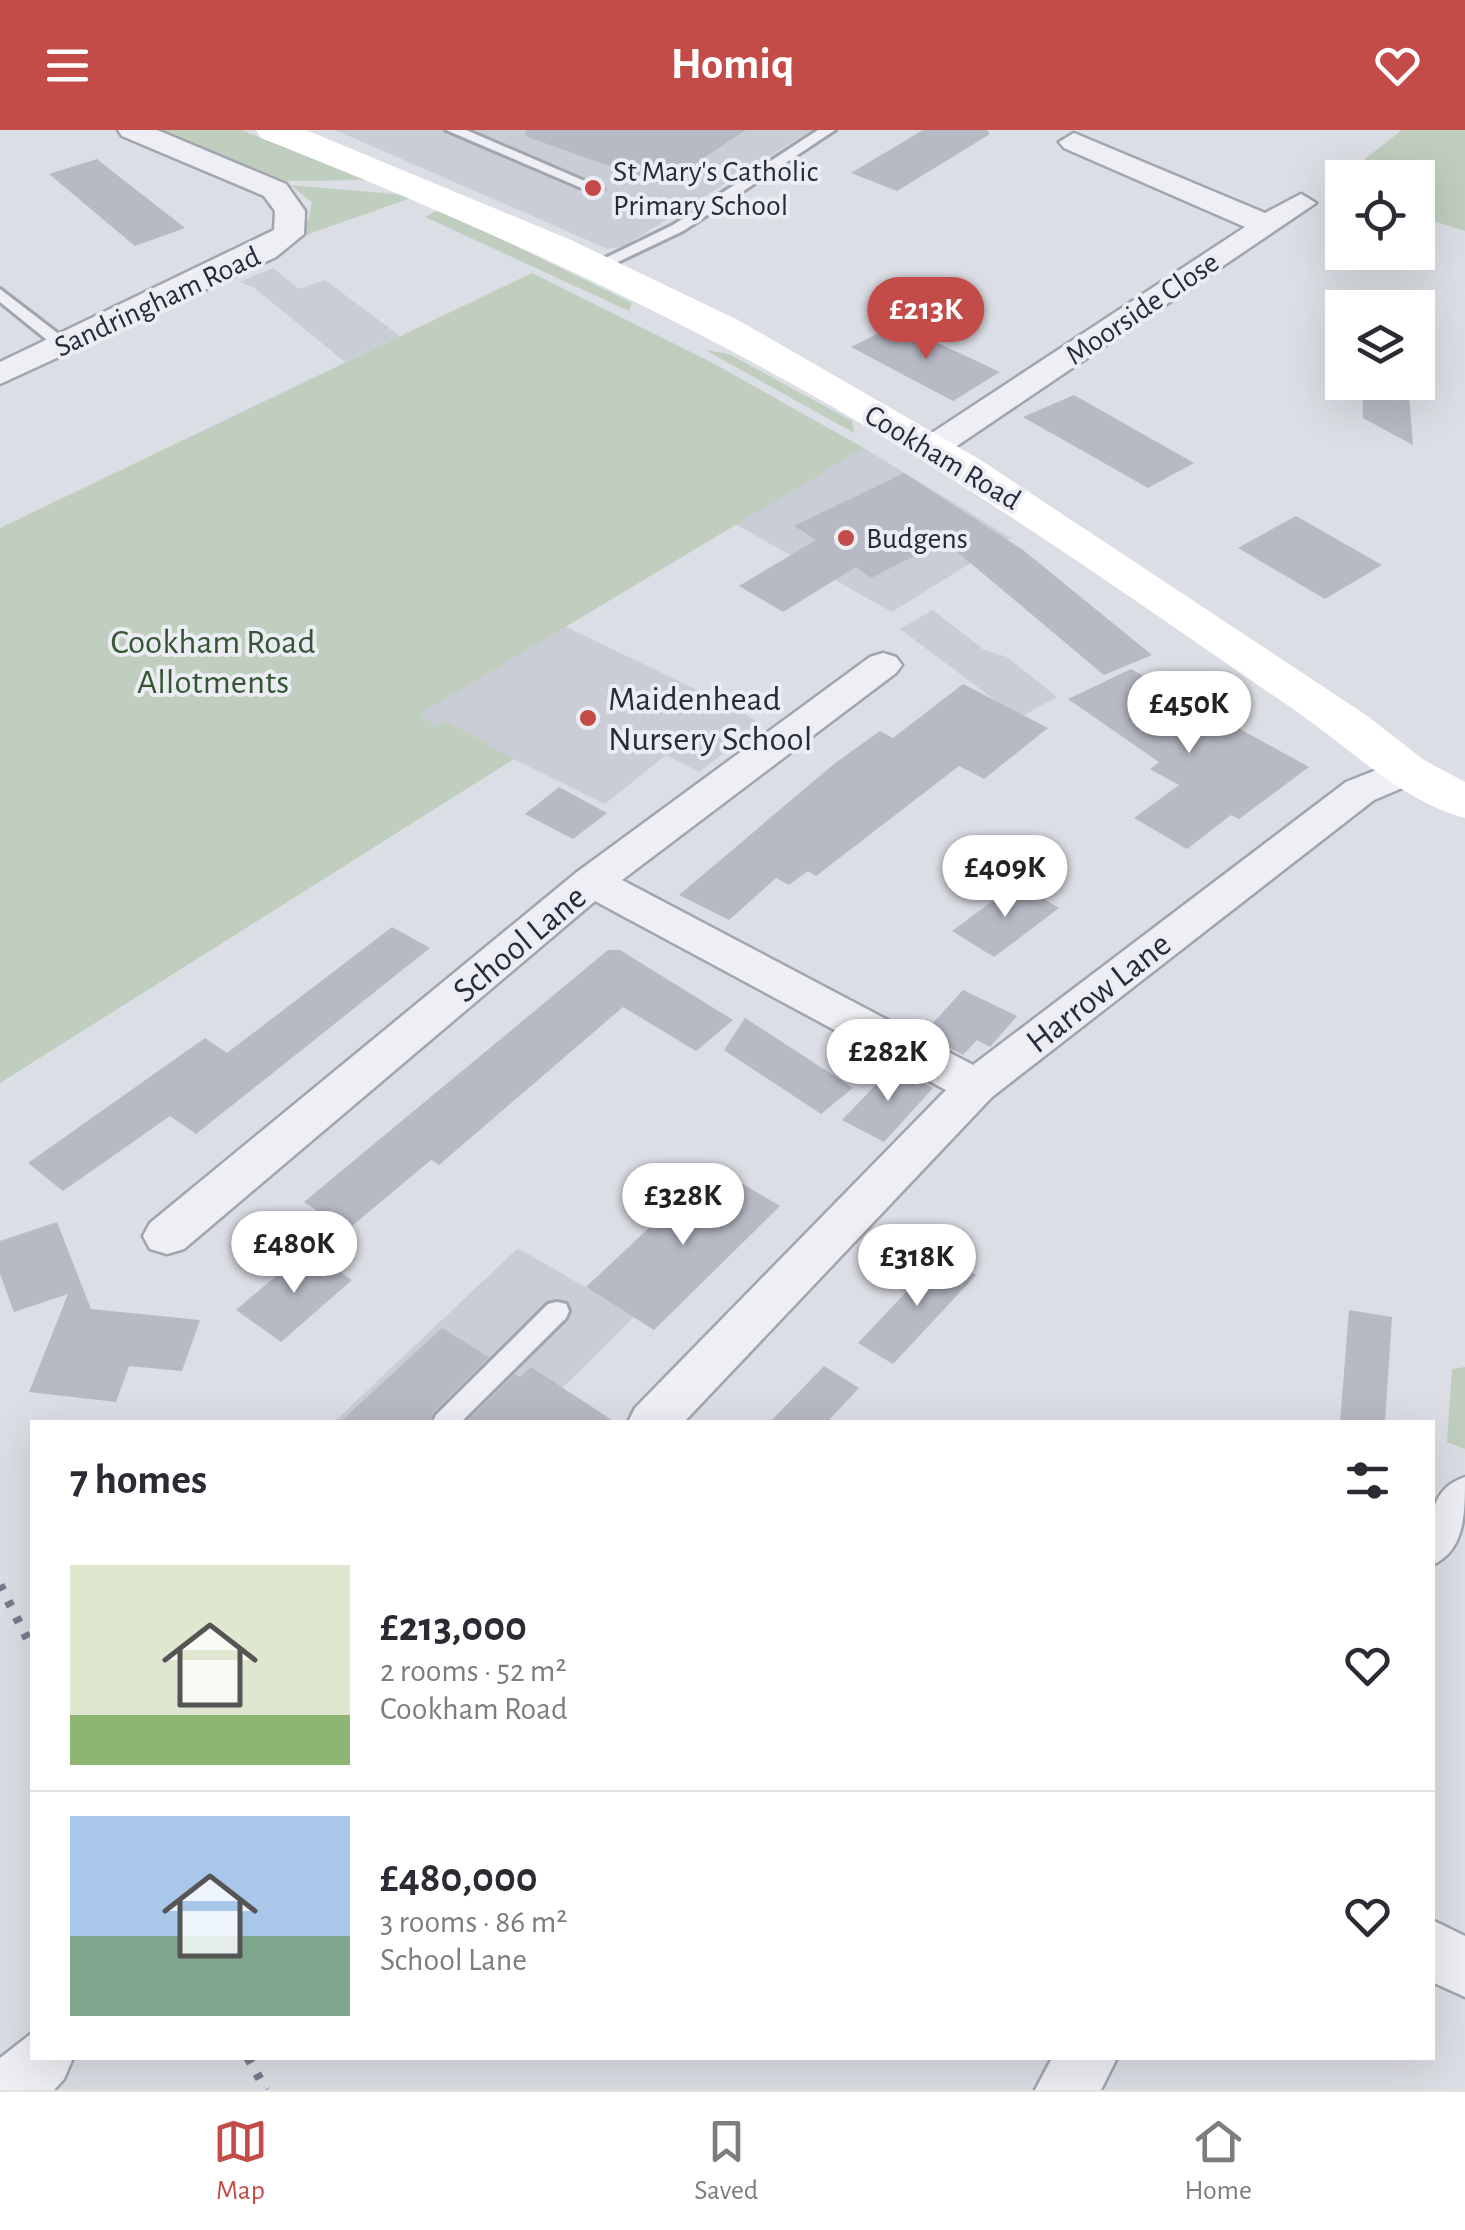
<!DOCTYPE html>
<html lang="en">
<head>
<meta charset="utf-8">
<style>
	:root { --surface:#fff; --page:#f7f7f7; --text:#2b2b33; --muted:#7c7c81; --line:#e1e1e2; --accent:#c34b48 }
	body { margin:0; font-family:"Alegreya Sans",sans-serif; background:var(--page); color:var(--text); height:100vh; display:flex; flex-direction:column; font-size:38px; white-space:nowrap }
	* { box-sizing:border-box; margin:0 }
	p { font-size:32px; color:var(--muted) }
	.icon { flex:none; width:55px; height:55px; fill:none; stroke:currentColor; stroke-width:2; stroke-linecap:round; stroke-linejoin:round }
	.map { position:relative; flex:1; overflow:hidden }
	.panel { position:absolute; left:30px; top:1290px; width:1405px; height:640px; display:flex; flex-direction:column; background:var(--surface); border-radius:0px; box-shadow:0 10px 40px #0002 }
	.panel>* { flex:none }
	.controls { position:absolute; left:1325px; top:30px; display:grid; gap:20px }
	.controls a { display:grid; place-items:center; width:110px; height:110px; border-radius:0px; background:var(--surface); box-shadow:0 10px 40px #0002; font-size:50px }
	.price { position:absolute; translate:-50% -85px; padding:0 22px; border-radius:35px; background:#fff; color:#222; font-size:32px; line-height:65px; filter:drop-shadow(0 2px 5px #0008) }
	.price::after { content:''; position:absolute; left:50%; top:60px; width:30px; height:22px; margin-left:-15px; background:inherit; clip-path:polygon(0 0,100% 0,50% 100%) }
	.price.on { background:var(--accent); color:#fff }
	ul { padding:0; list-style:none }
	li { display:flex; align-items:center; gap:30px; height:250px; padding:0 40px }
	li+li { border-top:2px solid var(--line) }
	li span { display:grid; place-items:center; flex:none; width:280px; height:200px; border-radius:0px; color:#555 }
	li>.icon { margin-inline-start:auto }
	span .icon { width:120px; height:120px; fill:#fffc; stroke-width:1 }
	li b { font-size:42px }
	h2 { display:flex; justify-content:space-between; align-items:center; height:120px; padding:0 40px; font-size:42px }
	header { display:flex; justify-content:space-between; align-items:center; height:130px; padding:0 40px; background:var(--accent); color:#fff; font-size:45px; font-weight:600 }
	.menu { display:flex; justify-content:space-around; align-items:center; height:140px; border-top:2px solid var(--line); background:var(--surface); font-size:28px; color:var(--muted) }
	.menu a { display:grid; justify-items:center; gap:5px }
	.menu .on { color:var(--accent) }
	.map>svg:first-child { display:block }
	.built { fill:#cacdd6 }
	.green { fill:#bfcebe }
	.building { fill:#b7b9c4 }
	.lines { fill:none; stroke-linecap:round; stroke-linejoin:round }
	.lane-casing { stroke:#a2a4ae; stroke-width:6 }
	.street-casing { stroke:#a2a4ae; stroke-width:5 }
	.lane { fill:#eeeff4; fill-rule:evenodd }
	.street { fill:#eeeff4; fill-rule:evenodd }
	.secondary { fill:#fff; fill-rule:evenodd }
	.rail { stroke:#777b8d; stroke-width:9; stroke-dasharray:6 12; stroke-linecap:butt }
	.poi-dot { fill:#c34b48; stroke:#ebedf3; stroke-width:4 }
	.labels { text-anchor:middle; stroke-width:8; stroke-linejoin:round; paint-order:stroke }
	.far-poi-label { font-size:30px; fill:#272a3a; stroke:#ebedf3; text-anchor:start }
	.far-street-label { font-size:30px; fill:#272a3a; stroke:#ebedf3 }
	.park-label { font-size:35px; fill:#365535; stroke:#ebedf3 }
	.poi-label { font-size:35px; fill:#272a3a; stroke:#ebedf3; text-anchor:start }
	.street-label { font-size:35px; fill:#272a3a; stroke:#ebedf3 }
</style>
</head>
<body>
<header><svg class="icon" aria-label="menu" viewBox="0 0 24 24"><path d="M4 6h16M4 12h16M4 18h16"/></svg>Homiq<svg class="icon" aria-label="heart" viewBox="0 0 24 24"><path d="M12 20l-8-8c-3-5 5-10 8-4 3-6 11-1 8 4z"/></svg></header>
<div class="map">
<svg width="1465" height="1960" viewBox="0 0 1465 1960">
	<rect width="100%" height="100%" fill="#dcdee5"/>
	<g class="built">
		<path d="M335 0H812L624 116 608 119Z"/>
		<path d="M273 138 299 159 325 150 400 206 345 232 253 157 239 152Z"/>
		<path d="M864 318 1011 408 892 482 735 394Z"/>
		<path d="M933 480 984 520 1007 527 1057 567 1019 588 900 499Z"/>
		<path d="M564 496 733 577 761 594 699 642 666 625 605 674 454 600 446 592 437 597 419 584Z"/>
		<path d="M518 1118 635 1186 553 1267 592 1292H334Z"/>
	</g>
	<g class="green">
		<path d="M157 0H241L369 50 285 51Z"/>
		<path d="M1402 0H1465V101L1418 86V48H1342V61L1329 57Z"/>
		<path d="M290 55 404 65 411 68 300 107 297 105 309 88 312 72Z"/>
		<path d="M440 79 632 173 629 181 425 87Z"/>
		<path d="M532 143 709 231 864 318 420 584 437 597 446 591 514 629 0 953V398Z"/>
		<path d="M705 220 729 224 852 291 854 303Z"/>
		<path d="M1465 1237V1319L1447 1312 1452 1239Z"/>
	</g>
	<g class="building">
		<path d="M526 0H746L662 55 525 6Z"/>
		<path d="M923 0H987L990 4 897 61 851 43Z"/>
		<path d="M97 29 112 41 185 98 135 116 49 44Z"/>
		<path d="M897 194 1000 242 953 271 851 217Z"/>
		<path d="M1362 252H1408L1413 315 1363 288Z"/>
		<path d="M1074 265 1194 333 1148 358 1023 287Z"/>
		<path d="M904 343 1023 420 1152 525 1104 545 944 411 871 448 856 437 783 482 739 456 816 410 794 396Z"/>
		<path d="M1296 386 1382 435 1325 469 1238 418Z"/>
		<path d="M1131 539 1309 637 1239 689 1231 685 1187 719 1134 688 1179 655 1150 639 1159 632 1068 569Z"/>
		<path d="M963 554 1048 598 984 649 959 636 816 746 808 741 789 755 776 748 729 790 679 765 834 634 880 601 893 608Z"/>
		<path d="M559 657 607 683 573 709 525 684Z"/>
		<path d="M1017 753 1059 778 994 827 952 801Z"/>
		<path d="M392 797 430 818 196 1004 170 986 63 1061 28 1033 205 908 227 923Z"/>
		<path d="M608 820H620L733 890 696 921 623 877 439 1035 431 1030 346 1101 304 1072Z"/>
		<path d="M963 860 1017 886 990 917 977 910 963 925 923 904Z"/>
		<path d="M745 888 853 958 821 984 724 920Z"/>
		<path d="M894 936 933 958 884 1012 842 990Z"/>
		<path d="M714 1037 780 1076 654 1200 586 1157Z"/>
		<path d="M57 1092 91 1179 200 1190 182 1241 129 1236 116 1272 29 1262 68 1164 14 1182 0 1144V1111Z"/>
		<path d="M307 1120 352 1150 281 1212 236 1180Z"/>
		<path d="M941 1125 976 1145 893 1234 858 1213Z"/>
		<path d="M1349 1180 1392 1187 1385 1292H1340Z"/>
		<path d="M442 1198 489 1227 433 1282 429 1292H340Z"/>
		<path d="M824 1236 859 1258 827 1292H770Z"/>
		<path d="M531 1237 615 1292H466L515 1244 520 1247Z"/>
	</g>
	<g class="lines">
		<defs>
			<g id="lane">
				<path d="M446 0H466L603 59 591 62Z"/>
				<path d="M818 0H835L683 101 603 139 589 136 673 95Z"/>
				<path d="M0 159 69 212V218H57L0 172Z"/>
				<path d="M557 1172 566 1174 569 1181 566 1188 461 1292H433L436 1285 548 1174Z"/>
			</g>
			<g id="street">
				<path d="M118 0H157L286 54 305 81 304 104 276 127 0 254V232L274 100 275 81 264 66 122 6Z"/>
				<path d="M1074 3 1265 83 1301 64 1316 73 945 324H921L916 317 921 310 1245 97 1064 18 1059 12Z"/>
				<path d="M883 523 896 527 902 535 896 543 622 750 973 935 1346 652 1407 628 1421 632 1427 641 1421 650 1374 670 992 967 684 1292H628L635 1278 946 960 595 771 184 1119 167 1124 150 1119 143 1106 150 1093 577 742 870 527Z"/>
				<path d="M1465 1347C1465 1384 1465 1421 1432 1435 1432 1398 1424 1361 1465 1347Z"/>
				<path d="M1432 1790 1465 1806V1867L1432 1852Z"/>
				<path d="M32 1903V1928H73L64 1949 54 1960H0V1928Z"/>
				<path d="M1052 1928H1117L1101 1960H1035Z"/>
			</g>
		</defs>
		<use href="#lane" class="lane-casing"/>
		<use href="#street" class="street-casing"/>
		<use href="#lane" class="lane"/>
		<use href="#street" class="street"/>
		<path class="secondary" d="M256 0H306L571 110 738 190 979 329 1366 585 1424 630 1465 652V688C1402 671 1353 621 1300 584 1184 504 1069 423 950 348 732 209 501 103 261 8Z"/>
		<g class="rail">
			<path d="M0 1455 32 1518"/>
			<path d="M248 1928 266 1960"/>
		</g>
	</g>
	<g class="poi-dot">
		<circle cx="593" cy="58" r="10"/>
		<circle cx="846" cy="408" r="10"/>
		<circle cx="588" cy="588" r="10"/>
	</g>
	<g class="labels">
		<g class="far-poi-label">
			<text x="613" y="51">St Mary's Catholic<tspan x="613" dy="34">Primary School</tspan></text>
			<text x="866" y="418">Budgens</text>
		</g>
		<g class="far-street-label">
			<text transform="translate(157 171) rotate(-25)" y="10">Sandringham Road</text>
			<text transform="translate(1142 178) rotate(-34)" y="10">Moorside Close</text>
			<text transform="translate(943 327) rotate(31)" y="10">Cookham Road</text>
		</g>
		<g class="park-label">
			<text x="213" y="523">Cookham Road<tspan x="213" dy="40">Allotments</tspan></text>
		</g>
		<g class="poi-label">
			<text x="608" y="580">Maidenhead<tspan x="608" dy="40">Nursery School</tspan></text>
		</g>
		<g class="street-label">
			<text transform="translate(519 813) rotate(-40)" y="12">School Lane</text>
			<text transform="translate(1098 862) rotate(-38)" y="12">Harrow Lane</text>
		</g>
	</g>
</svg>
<div class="controls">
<a><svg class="icon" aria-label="locate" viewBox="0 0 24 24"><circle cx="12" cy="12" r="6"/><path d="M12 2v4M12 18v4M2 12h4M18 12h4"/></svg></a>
<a><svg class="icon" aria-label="layers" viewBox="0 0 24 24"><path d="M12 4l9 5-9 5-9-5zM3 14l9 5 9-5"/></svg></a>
</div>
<b class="price on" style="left:926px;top:232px">£213K</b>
<b class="price" style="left:1189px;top:626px">£450K</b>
<b class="price" style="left:1005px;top:790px">£409K</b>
<b class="price" style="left:888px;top:974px">£282K</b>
<b class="price" style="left:683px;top:1118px">£328K</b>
<b class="price" style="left:294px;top:1166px">£480K</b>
<b class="price" style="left:917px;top:1179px">£318K</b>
<section class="panel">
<h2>7 homes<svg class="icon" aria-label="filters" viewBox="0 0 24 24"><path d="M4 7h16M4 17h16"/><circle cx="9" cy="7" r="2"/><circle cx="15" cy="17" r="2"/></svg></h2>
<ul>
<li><span style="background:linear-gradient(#dfe7d0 75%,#8fb573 0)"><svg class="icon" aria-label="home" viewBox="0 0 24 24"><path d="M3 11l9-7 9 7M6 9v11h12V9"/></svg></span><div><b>£213,000</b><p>2 rooms · 52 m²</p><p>Cookham Road</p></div><svg class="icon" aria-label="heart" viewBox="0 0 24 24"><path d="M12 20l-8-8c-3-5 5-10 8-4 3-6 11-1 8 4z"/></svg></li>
<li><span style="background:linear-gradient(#a9c7e8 60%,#7fa58c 0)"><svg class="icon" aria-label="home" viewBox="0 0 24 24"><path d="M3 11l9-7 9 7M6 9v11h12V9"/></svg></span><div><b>£480,000</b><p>3 rooms · 86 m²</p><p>School Lane</p></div><svg class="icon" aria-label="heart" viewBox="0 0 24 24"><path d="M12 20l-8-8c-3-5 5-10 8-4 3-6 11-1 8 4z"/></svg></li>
</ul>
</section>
</div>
<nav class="menu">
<a class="on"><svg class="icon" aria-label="map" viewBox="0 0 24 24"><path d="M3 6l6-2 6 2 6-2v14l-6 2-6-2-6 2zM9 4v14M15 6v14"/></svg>Map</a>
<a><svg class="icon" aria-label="saved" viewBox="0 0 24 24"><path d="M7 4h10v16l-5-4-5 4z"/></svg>Saved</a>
<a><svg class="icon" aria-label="home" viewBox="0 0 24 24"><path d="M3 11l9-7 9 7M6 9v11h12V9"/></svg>Home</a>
</nav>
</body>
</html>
